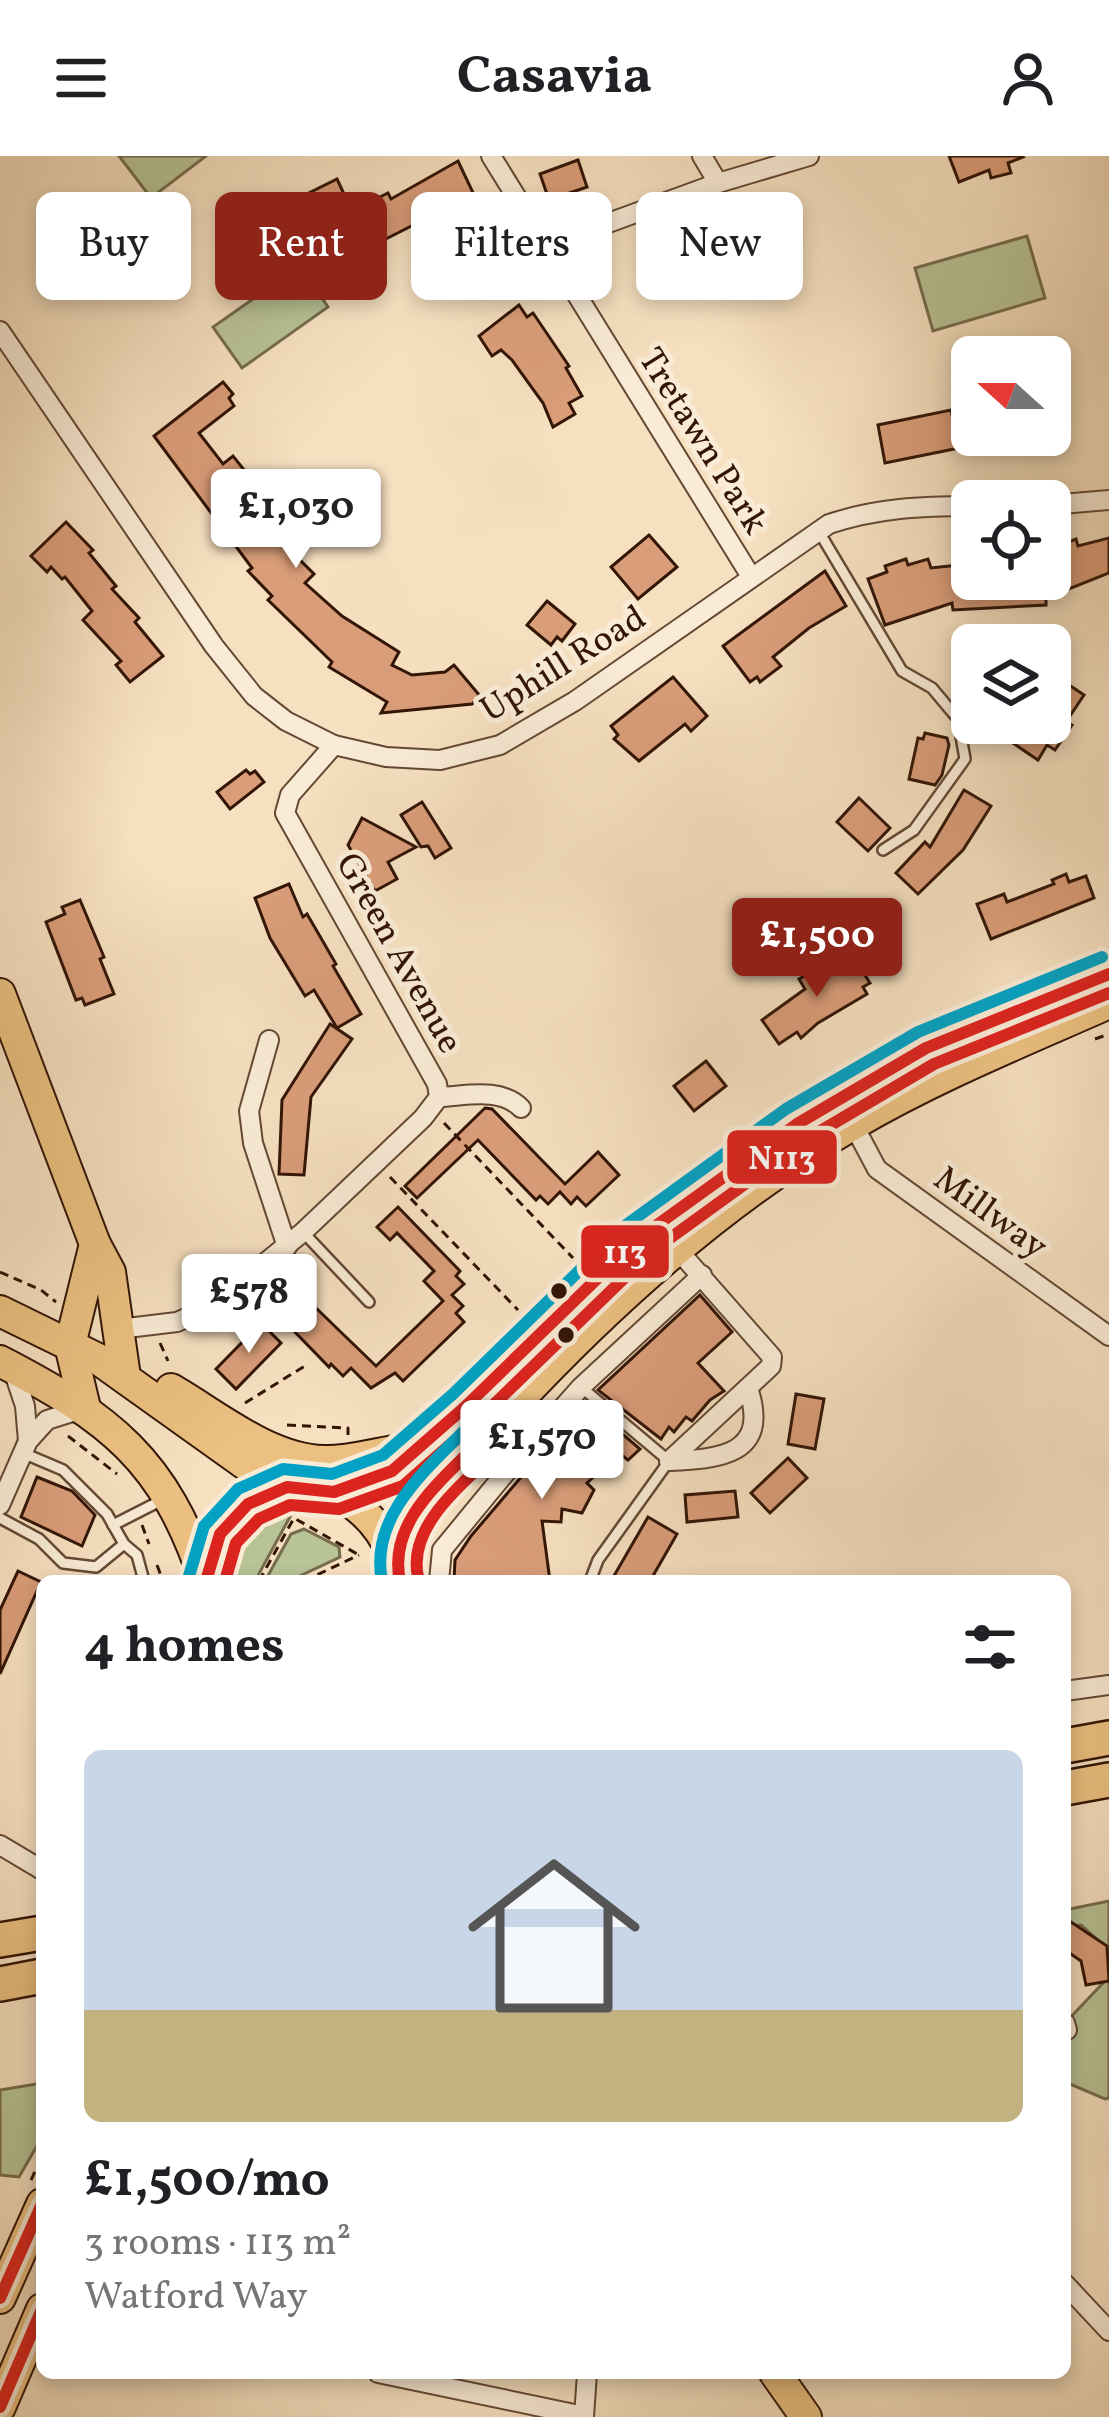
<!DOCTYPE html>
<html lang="en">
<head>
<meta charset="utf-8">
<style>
	:root { --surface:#fff; --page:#f6f6f6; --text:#202124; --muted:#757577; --accent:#8f2418 }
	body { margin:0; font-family:Vollkorn,serif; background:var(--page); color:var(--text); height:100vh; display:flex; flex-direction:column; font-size:45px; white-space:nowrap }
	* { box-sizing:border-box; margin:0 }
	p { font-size:39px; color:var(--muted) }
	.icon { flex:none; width:66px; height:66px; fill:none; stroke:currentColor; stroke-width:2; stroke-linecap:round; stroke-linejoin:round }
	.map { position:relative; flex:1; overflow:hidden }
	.side { position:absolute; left:36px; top:1419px; width:1035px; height:804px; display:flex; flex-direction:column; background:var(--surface); border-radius:18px; box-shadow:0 6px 18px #0003 }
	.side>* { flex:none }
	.top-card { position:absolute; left:36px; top:36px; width:1038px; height:108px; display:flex; gap:24px }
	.needle { width:78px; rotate:291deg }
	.buttons { position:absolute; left:951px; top:180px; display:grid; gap:24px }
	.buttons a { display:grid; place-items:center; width:120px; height:120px; border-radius:18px; background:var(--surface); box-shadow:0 6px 18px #0003; font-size:60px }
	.price { position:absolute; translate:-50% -102px; padding:0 27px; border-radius:12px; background:#fff; color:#222; font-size:39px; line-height:78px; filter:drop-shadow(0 3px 6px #0008) }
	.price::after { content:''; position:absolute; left:50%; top:72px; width:36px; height:27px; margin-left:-18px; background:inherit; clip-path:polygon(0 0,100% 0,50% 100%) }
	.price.selected { background:var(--accent); color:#fff }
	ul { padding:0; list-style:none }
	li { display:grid; align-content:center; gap:24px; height:636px; padding:0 48px }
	li span { display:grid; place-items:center; height:372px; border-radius:18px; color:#555 }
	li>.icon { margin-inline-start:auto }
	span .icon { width:216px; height:216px; fill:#fffc; stroke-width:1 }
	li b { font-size:51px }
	h2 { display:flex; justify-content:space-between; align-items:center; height:144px; padding:0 48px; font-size:51px }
	.pill { padding:0 42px; border-radius:18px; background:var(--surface); box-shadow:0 6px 18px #0003; font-size:42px; line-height:108px }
	.pill.selected { background:var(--accent); color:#fff }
	header { display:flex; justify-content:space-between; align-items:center; height:156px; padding:0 48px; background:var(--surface); font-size:54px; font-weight:700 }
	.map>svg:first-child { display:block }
	.green { fill:#b8c396; stroke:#766c4e; stroke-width:3 }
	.building { fill:#d99d79; stroke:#331506; stroke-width:3 }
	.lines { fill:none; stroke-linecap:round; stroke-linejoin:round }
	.service-casing { stroke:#644834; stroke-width:14 }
	.minor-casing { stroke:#644834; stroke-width:22 }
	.primary-casing { stroke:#331506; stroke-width:34 }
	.trunk-casing { stroke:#331506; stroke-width:34 }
	.motorway-casing { stroke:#331506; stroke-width:38 }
	.path { stroke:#331506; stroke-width:3; stroke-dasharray:9 6; stroke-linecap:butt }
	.service { stroke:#f9ebd6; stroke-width:9 }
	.minor { stroke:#f9ebd6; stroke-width:18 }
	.primary { stroke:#ebc080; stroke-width:30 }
	.trunk { stroke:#ebc080; stroke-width:30 }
	.motorway { stroke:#ebc080; stroke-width:33 }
	.bus-1-casing { stroke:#f9ebd6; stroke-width:21 }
	.bus-2-casing { stroke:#f9ebd6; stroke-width:21 }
	.bus-3-casing { stroke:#f9ebd6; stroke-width:21 }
	.bus-1 { stroke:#dc241f; stroke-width:12 }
	.bus-2 { stroke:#dc241f; stroke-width:12 }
	.bus-3 { stroke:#03a2c4; stroke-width:12 }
	.bus-dot { fill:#331506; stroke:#f9ebd6; stroke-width:4.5 }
	.labels { text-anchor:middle; stroke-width:10; stroke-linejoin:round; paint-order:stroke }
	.street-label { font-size:36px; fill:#331506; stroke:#f9ebd6 }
	.line-badge { stroke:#f9ebd6; stroke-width:4.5 }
	.badge-label { font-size:33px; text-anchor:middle; font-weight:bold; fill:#fff }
</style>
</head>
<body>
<header><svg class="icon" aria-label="menu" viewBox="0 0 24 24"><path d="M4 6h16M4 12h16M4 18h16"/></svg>Casavia<svg class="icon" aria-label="person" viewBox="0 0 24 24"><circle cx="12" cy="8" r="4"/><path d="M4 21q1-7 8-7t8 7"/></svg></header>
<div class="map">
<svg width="1109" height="2261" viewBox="0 0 1109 2261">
	<rect width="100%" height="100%" fill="#f6e0c0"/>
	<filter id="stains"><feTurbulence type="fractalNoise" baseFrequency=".00167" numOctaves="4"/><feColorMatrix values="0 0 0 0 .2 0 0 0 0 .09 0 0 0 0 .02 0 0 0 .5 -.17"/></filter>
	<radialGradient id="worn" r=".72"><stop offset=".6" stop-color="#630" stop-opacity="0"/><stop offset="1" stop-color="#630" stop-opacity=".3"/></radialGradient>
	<g class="green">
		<path d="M119 0H206L151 42Z"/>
		<path d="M1027 80 1045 142 933 175 915 112Z"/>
		<path d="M300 110 328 151 242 212 213 171Z"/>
		<path d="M291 1359 255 1425H234C235 1390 259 1368 291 1359Z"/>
		<path d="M304 1373 339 1391 340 1401 289 1425H265L291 1378Z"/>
		<path d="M1109 1745V1942L1105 1943 1065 1926V1867L1103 1827 1108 1793 1081 1769 1065 1771V1754Z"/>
		<path d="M42 1927V1981L19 2021 0 2019V1934Z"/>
	</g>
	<g class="building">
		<path d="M949 0H1022L1023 1 1008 7 1011 17 991 22 989 14 959 26Z"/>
		<path d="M578 4 587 31 549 44 540 18Z"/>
		<path d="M458 5 476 43 445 58 443 54 368 92 350 56 388 37 391 43Z"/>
		<path d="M337 23 351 53 322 68 307 38Z"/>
		<path d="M779 40 789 64 738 81 730 54Z"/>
		<path d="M519 149 527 161 533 157 569 210 566 212 582 240 569 247 575 258 553 271 543 247 512 204 501 194 492 200 479 180Z"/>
		<path d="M223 226 233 238 229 242 234 250 199 277 223 308 233 300 265 340 256 348 288 392 314 418 305 427 342 460 399 496 392 509 412 519 445 516 454 509 480 540 472 548 381 557 387 546 329 511 332 506 268 444 272 440 248 415 252 412 154 280Z"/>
		<path d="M951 254 959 292 885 307 878 269Z"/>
		<path d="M66 366 93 394 89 397 116 430 112 433 139 462 135 466 163 500 130 526 116 509 121 505 83 464 92 455 65 421 62 423 51 411 47 416 31 400Z"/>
		<path d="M649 379 677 411 638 443 611 411Z"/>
		<path d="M1109 382V417L1046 442V449L953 454 952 447 885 469 868 423 887 416 885 410 906 403 908 409 928 403 931 412 969 408 972 423H1063L1051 393 1076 383 1078 390Z"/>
		<path d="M825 415 846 450 809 472 773 501 781 510 760 526 757 521 750 526 723 490Z"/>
		<path d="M547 445 575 468 562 485 557 481 551 489 527 469Z"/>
		<path d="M673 521 707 560 691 575 685 568 639 605 614 583 618 579 611 570Z"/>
		<path d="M1063 525 1084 539 1066 566 1072 569 1055 594 1047 589 1038 604 1010 585 1022 567H1050V545Z"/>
		<path d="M925 577 947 582 949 589 942 619 935 629 909 623 918 582 923 583Z"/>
		<path d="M246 614 250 618 255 615 264 626 230 653 217 636Z"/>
		<path d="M964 634 991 650 963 694 918 738 896 717 925 686 930 691Z"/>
		<path d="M859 642 890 672 868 695 837 666Z"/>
		<path d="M422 646 451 692 435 702 428 690 421 691 401 659Z"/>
		<path d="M362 662 416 691 388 706 397 723 375 735 348 689Z"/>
		<path d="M1066 718 1069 726 1086 720 1094 742 991 783 977 748 1004 738 1007 746 1054 728 1052 724Z"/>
		<path d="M289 728 303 761 307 758 336 808 333 810 361 858 337 872 314 834 305 840 270 782 255 742Z"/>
		<path d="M80 744 104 801 100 803 114 838 85 849 82 842 76 844 46 766 65 758 62 751Z"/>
		<path d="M841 799 852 818 861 813 870 827 863 831 867 838 818 867 801 882 797 876 779 888 762 864 805 833 799 823Z"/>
		<path d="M330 868 352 883 311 941 304 1019 279 1018 282 944Z"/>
		<path d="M706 905 726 930 694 955 674 930Z"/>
		<path d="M485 952 492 953 565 1028 598 996 619 1019 586 1050 577 1041 571 1048 560 1036 548 1048 540 1040 536 1044 478 984 417 1042 405 1030Z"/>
		<path d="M398 1051 460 1115 456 1120 464 1128 452 1139 463 1150 456 1157 464 1166 403 1225 395 1217 371 1232 351 1212 343 1220 331 1208 329 1211 294 1175 317 1153 376 1210 443 1145 424 1125 434 1115 397 1077 390 1084 377 1071Z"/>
		<path d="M700 1139 732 1176 698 1207 724 1235 710 1244 692 1265 686 1261 674 1276 669 1271 661 1283 598 1234Z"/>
		<path d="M261 1167 281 1187 236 1233 216 1213Z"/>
		<path d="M796 1238 824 1243 815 1293 788 1288Z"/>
		<path d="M585 1246 640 1293 628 1304 619 1297 587 1327 594 1334 582 1357 562 1353 561 1366 542 1365 550 1425H454L455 1404 471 1380Z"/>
		<path d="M788 1302 807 1322 770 1357 751 1337Z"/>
		<path d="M37 1321 72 1335 95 1359 82 1390 21 1361Z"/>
		<path d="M735 1335 738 1361 687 1366 685 1339Z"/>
		<path d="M648 1361 677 1378 650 1425H611Z"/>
		<path d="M18 1415 41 1426 0 1518V1454Z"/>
		<path d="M1065 1762 1107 1790 1109 1825 1086 1829 1081 1805 1065 1794Z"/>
	</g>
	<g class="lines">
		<defs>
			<g id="service">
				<path d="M818 374 902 515 932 532 958 563 965 603 914 674 883 694"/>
				<path d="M303 1076 369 1146"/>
				<path d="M581 1231 669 1305 598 1404 590 1425"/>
				<path d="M23 1297 63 1314 107 1358 124 1388 137 1399 144 1425"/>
				<path d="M0 1362 39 1383 63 1407 96 1411 124 1388"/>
				<path d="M113 1369 164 1343"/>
			</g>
			<g id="minor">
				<path d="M491 0 750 419"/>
				<path d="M702 0 718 27"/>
				<path d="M589 74 718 27 809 0"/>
				<path d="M0 175 214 490 254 540 286 565 334 589 386 601 440 604 500 589 575 545 829 368C877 352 922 350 972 350"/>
				<path d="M1050 349 1109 344"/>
				<path d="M269 884 249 955 253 987 287 1091"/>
				<path d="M439 941C466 940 500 931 521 952"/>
				<path d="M853 968 877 1013 1109 1180"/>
				<path d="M119 1173 177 1166 211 1151 303 1076 423 962 439 941 437 928 285 657 290 639 334 589"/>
				<path d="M13 1214 25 1250 28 1285"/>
				<path d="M669 1305 771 1210 772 1201 678 1094"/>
				<path d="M669 1305C718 1303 771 1300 748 1232"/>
				<path d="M0 1349 28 1285 47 1264 85 1252"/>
				<path d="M439 1425 442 1394 516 1304 581 1231 702 1119"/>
				<path d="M1065 1535 1109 1529"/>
				<path d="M0 1689 42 1714"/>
				<path d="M1065 1867 1067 1874"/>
				<path d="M1065 2128 1109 2175"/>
				<path d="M378 2217 584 2260"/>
				<path d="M584 2261 587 2217"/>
			</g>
			<g id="primary">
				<path d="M0 838 95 1088 110 1116 125 1221"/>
				<path d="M85 1252 70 1189 95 1088"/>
				<path d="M775 2217 806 2261"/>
			</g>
			<g id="trunk">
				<path d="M0 1155 98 1203 245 1308 287 1331"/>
				<path d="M0 1205C110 1262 165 1304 205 1425"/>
				<path d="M171 1233C216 1259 269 1304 324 1305 356 1306 385 1293 418 1293"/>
				<path d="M334 1336 392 1315 465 1251 639 1082 797 968 926 892 1109 818"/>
				<path d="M396 1399C421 1339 470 1295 514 1249 614 1142 726 1042 852 969 934 921 1023 885 1109 847"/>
				<path d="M206 1425C210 1411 213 1392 219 1379 225 1369 237 1358 245 1351 310 1299 389 1353 400 1425"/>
				<path d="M0 2142 42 2048"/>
				<path d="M0 2251 42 2153"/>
			</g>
			<g id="motorway">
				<path d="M1065 1590 1109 1582"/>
				<path d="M1065 1632 1109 1624"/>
				<path d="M0 1784 42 1777"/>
				<path d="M0 1828 42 1820"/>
			</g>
		</defs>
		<use href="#service" class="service-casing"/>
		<use href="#minor" class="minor-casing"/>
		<use href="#primary" class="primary-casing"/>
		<use href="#trunk" class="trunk-casing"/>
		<use href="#motorway" class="motorway-casing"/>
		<g class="path">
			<path d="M1095 883 1109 878"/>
			<path d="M444 967 573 1102"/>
			<path d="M390 1021 518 1154"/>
			<path d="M0 1116 41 1134 56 1146"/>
			<path d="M160 1187 168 1205"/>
			<path d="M245 1247 308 1208"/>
			<path d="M287 1269 348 1272V1279"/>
			<path d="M68 1280 117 1318"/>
			<path d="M142 1369 149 1388"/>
			<path d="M157 1409 163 1425"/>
			<path d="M259 1425 294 1362 359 1399"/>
			<path d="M304 1425 359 1399"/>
			<path d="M31 2024 42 2000"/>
		</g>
		<use href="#service" class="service"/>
		<use href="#minor" class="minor"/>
		<use href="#primary" class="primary"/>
		<use href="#trunk" class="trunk"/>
		<use href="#motorway" class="motorway"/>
		<defs>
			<g id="bus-1">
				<path d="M206 1425 220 1378 248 1348 287 1331 334 1336 392 1315 465 1251 639 1082 797 968 926 892 1109 818"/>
				<path d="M400 1425C387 1365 444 1323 481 1284"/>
				<path d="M0 2142 42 2048"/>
				<path d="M0 2251 42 2153"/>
			</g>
			<g id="bus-2">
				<path d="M418 1421C407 1370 462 1329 494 1297"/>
				<path d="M225 1425 236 1387 259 1363 290 1349 339 1353 403 1330 478 1264 651 1096 807 983 934 908 1109 837"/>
			</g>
			<g id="bus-3">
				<path d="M189 1420 204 1370 238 1333 283 1313 332 1318 383 1299 453 1238 626 1069 786 953 918 876 1102 801"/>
				<path d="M382 1425C369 1360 427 1313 468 1271"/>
			</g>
		</defs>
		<use href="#bus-1" class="bus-1-casing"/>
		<use href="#bus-2" class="bus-2-casing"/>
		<use href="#bus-3" class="bus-3-casing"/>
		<use href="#bus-1" class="bus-1"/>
		<use href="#bus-2" class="bus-2"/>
		<use href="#bus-3" class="bus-3"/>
	</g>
	<g class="bus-dot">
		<circle cx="559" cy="1135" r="10"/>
		<circle cx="566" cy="1179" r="10"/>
	</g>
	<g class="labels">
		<g class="street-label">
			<text transform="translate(705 284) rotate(58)" y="13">Tretawn Park</text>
			<text transform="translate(562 506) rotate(-32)" y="13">Uphill Road</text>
			<text transform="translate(401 796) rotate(61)" y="13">Green Avenue</text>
			<text transform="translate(992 1055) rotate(36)" y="13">Millway</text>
		</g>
	</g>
	<g class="line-badge">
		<rect x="725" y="972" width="114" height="58" rx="12" fill="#dc241f"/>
		<rect x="579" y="1067" width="92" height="57" rx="12" fill="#dc241f"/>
	</g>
	<g class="badge-label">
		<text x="782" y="1013">N113</text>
		<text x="625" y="1107">113</text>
	</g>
	<rect width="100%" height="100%" filter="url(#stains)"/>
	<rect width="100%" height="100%" fill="url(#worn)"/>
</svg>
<div class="buttons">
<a><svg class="needle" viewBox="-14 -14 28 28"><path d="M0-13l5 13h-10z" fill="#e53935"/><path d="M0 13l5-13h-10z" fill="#757577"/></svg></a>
<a><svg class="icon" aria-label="locate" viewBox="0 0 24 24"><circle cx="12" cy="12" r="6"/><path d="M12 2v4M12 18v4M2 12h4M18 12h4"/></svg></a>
<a><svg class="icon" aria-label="layers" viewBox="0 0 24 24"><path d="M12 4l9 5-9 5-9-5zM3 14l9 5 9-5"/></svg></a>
</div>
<b class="price" style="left:296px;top:415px">£1,030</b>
<b class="price selected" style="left:817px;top:844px">£1,500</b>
<b class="price" style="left:249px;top:1200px">£578</b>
<b class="price" style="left:542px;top:1346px">£1,570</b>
<div class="top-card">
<a class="pill">Buy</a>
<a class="pill selected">Rent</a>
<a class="pill">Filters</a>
<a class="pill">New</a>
</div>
<section class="side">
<h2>4 homes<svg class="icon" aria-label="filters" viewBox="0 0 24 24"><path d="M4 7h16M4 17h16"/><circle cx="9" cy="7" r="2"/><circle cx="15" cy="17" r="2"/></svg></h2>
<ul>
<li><span style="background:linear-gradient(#c9d6e8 70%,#c2b280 0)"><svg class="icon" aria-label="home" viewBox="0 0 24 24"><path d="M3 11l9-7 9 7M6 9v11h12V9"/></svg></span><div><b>£1,500/mo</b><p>3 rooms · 113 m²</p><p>Watford Way</p></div></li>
</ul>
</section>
</div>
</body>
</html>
